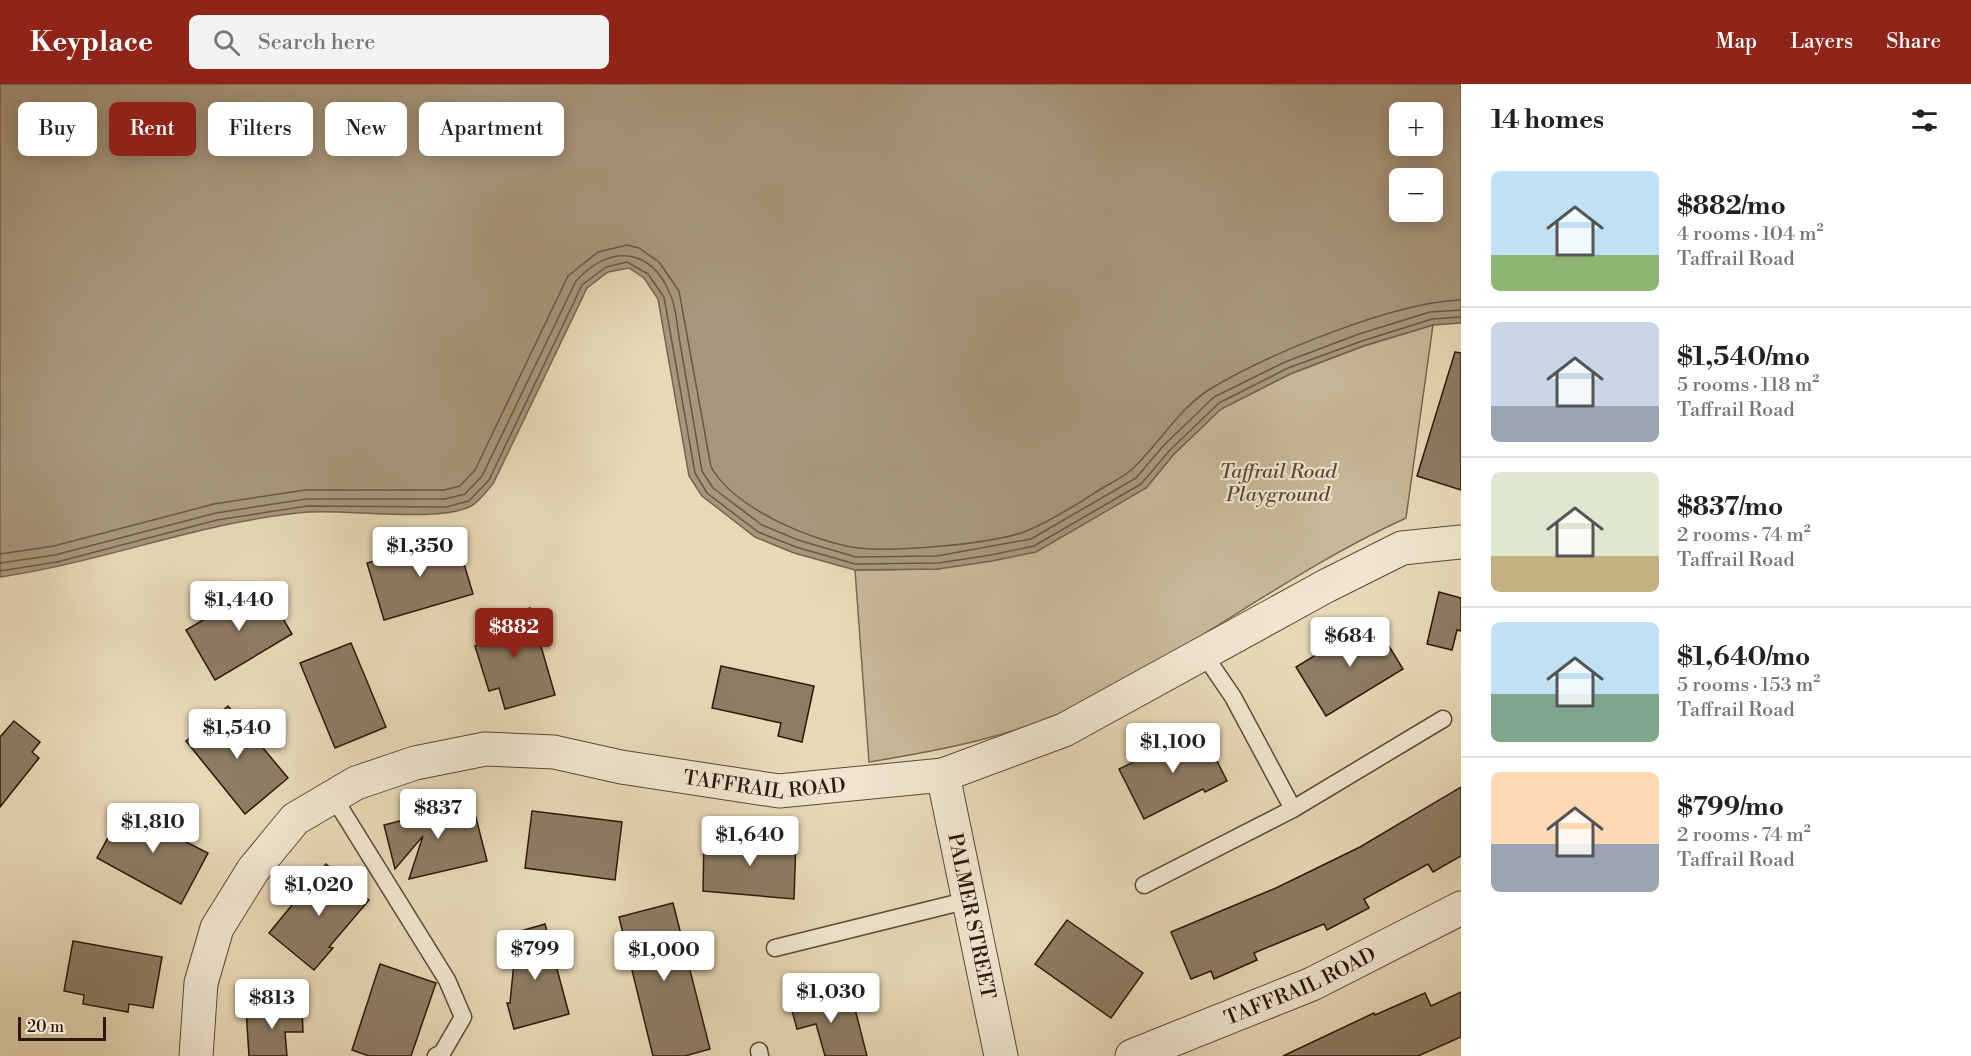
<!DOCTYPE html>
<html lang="en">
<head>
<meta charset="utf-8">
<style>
	:root { --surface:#fff; --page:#f2f2f2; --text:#202124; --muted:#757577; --line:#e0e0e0; --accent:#8f2418 }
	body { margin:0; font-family:"Libre Bodoni",serif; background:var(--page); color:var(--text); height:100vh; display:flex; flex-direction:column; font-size:22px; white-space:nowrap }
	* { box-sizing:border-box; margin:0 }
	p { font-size:20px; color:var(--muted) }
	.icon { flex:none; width:33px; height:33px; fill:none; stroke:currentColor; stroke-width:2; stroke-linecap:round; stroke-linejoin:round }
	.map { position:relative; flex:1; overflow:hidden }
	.details { display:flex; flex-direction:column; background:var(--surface); width:510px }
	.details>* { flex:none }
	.hud { position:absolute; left:18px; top:18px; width:570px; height:54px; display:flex; gap:12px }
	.fabs { position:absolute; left:1389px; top:18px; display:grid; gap:12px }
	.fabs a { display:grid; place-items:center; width:54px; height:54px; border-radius:9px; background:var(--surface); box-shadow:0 3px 15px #0003; font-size:30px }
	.scale { position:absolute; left:18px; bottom:15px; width:88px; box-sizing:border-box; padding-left:6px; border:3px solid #2c180b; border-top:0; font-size:16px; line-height:21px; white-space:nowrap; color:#2c180b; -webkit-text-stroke:4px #f0e6d0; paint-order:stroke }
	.price { position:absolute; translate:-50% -51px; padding:0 14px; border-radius:6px; background:#fff; color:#222; font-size:20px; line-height:39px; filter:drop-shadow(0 2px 3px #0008) }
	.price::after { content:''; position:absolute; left:50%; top:36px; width:18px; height:14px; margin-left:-9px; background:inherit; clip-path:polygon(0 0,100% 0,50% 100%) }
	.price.active { background:var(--accent); color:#fff }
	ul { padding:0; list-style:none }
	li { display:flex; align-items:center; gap:18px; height:150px; padding:0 30px }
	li+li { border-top:2px solid var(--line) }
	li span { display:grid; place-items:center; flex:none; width:168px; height:120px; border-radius:9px; color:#555 }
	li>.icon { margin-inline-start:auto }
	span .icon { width:72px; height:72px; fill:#fffc; stroke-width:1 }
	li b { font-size:26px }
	h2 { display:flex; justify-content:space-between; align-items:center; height:72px; padding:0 30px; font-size:26px }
	.tag { padding:0 21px; border-radius:9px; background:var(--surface); box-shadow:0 3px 15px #0003; font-size:21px; line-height:54px }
	.tag.active { background:var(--accent); color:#fff }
	header { display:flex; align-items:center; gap:36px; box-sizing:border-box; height:84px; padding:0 30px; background:var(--accent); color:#fff }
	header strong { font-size:28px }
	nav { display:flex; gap:33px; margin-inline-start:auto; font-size:21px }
	.search { width:420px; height:54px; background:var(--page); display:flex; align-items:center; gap:15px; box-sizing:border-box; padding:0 21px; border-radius:9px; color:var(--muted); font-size:22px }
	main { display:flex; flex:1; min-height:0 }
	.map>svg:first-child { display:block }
	.green { fill:#c8b899; stroke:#7a6852; stroke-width:1.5 }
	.water { fill:#a8977c; stroke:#76644f; stroke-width:1.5; fill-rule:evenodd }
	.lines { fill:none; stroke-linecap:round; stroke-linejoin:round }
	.shore { stroke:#6a5844; stroke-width:1.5 }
	.building { fill:#8e7c64; stroke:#2c180b; stroke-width:1.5 }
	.lane-casing { stroke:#5b4836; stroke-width:19 }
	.street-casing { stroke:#5b4836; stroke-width:35 }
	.lane { stroke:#f0e6d0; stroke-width:16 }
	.street { stroke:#f0e6d0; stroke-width:33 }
	.labels { text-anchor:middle; stroke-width:4.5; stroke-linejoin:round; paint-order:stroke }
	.park-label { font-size:20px; font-style:italic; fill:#5b4836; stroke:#f0e6d0 }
	.street-label { font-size:20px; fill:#2c180b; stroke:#f0e6d0 }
</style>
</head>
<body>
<header>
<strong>Keyplace</strong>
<div class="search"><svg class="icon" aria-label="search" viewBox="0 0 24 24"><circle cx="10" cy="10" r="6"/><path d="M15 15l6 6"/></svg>Search here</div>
<nav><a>Map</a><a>Layers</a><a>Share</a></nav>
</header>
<main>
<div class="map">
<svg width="1461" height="972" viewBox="0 0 1461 972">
	<rect width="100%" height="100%" fill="#e8d9b6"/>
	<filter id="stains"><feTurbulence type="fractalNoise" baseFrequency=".00333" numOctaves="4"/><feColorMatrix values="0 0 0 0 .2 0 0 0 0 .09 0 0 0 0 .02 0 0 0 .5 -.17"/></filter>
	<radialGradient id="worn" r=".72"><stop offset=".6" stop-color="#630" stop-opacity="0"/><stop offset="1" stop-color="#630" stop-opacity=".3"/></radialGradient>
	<path class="green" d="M1433 241 1406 434C1329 469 1258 517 1186 561 1153 582 1119 604 1083 620 1015 652 943 666 869 678L855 486 938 485 1146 404 1174 370 1221 325 1290 290 1364 262Z"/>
	<path class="water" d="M0 0H1461V239L1433 241 1363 262 1290 290 1221 325 1174 370 1146 404 1036 468 992 477 938 485 855 486 794 469 755 453 702 412 689 392 658 215 644 194 629 184 608 188 587 204 493 400C487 406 479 418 471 422 440 439 347 425 308 428 203 437 104 478 0 493ZM1400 28H1432V62H1400ZM1400 94H1432V128H1400Z"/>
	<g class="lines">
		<g class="shore">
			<path d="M0 470 54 462 214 420 305 406H444L460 402 475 386 568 192 598 168 627 161 639 164 659 178 679 207 711 383C734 424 813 458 858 464 895 468 996 460 1029 446 1055 435 1080 418 1104 403 1113 398 1123 393 1131 386 1158 362 1178 325 1210 305 1268 270 1394 218 1461 216"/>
			<path d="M0 479 55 471 216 429 306 415H445L465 410 482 392 576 197C608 161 651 162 670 210 677 224 677 244 680 259 687 302 695 344 702 387L713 404 762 441 798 456 856 473 937 472 1031 455 1136 394 1164 361 1214 313 1285 278 1359 250 1430 228 1461 226"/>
			<path d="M0 487 57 478 217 436 307 422 446 423 469 417 489 396 582 201 606 183 627 178 648 190 664 213 695 389 707 409 758 448 796 463 855 480 938 479 991 471 1034 462 1141 400 1170 366 1219 319 1288 284 1362 257 1432 235 1461 233"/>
		</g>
	</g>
	<g class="building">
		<path d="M1455 268 1461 269V406L1417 392Z"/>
		<path d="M456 453 473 510 384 536 367 479Z"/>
		<path d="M263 501 292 550 215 596 186 546Z"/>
		<path d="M1439 508 1461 514V547L1457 546 1452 566 1427 560Z"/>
		<path d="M530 524 555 611 505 625 499 604 489 607 475 562 485 559 479 539Z"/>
		<path d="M1373 536 1403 585 1326 632 1296 583Z"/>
		<path d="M351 559 386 643 335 664 300 579Z"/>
		<path d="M721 582 814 602 802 658 778 652 781 639 712 624Z"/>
		<path d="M228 622 288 694 245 730 186 657Z"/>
		<path d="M14 637 40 658 32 668 39 674 0 723V653Z"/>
		<path d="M1201 645 1227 697 1205 708 1203 705 1144 735 1119 685Z"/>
		<path d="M1461 703V772L1433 788 1428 780 1364 815 1369 824 1327 846 1324 840 1254 869 1257 876 1214 895 1211 887 1191 895 1171 848 1276 804 1360 763Z"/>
		<path d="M472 718 487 777 409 795 423 752 395 785 384 741Z"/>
		<path d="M124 724 141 733 144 727 188 750 184 757 208 769 181 820 97 774Z"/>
		<path d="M532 727 622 738 615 796 525 784Z"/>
		<path d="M704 753 796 755 794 815 703 807Z"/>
		<path d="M326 780 369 816 329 863 333 864 314 886 269 849Z"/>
		<path d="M673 819 710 965 685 972H653L619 833Z"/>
		<path d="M1067 836 1143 889 1111 934 1035 880Z"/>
		<path d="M545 840 569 930 514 945 507 919H510L517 848Z"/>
		<path d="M73 857 162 873 153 924 129 920 128 928 83 920 84 911 64 907Z"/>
		<path d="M380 880 436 899 411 972H369L352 966Z"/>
		<path d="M842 905 848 927 855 925 867 972H825L816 940 797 945 790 919Z"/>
		<path d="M1461 908V953L1418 972H1283L1374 929 1375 931 1425 909 1431 922Z"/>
		<path d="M302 923 303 948H285L287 972H249L246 925Z"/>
	</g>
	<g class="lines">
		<defs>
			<g id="lane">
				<path d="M1203 569 1233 613 1293 725"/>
				<path d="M334 714 447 896 463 933 442 969 436 972"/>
				<path d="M1144 801 1293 725 1443 635"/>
				<path d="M775 864 969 816"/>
				<path d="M759 967 760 972"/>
			</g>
			<g id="street">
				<path id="s1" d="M943 691 1001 972"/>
				<path id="s2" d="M196 972 201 899 217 844 253 786 295 735 356 699 415 679 485 665 554 668 621 683 779 707 943 691 1064 646 1326 502 1402 464 1461 458"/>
				<path id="s3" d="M1132 972 1312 900 1461 824"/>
			</g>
		</defs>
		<use href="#lane" class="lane-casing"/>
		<use href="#street" class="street-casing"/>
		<use href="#lane" class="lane"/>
		<use href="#street" class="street"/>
	</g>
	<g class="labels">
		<g class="park-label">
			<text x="1278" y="394">Taffrail Road<tspan x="1278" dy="23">Playground</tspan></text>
		</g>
		<g class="street-label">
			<text dy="7" stroke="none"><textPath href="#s2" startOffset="752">TAFFRAIL ROAD</textPath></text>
			<text dy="7" stroke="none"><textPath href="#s1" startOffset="144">PALMER STREET</textPath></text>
			<text dy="7" stroke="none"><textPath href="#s3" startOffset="182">TAFFRAIL ROAD</textPath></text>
		</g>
	</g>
	<rect width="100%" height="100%" filter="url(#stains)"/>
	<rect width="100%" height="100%" fill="url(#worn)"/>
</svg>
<div class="fabs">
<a>+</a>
<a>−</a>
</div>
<div class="scale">20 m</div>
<b class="price" style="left:420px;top:494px">$1,350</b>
<b class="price" style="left:239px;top:548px">$1,440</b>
<b class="price active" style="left:514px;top:575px">$882</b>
<b class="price" style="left:1350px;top:584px">$684</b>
<b class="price" style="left:237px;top:676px">$1,540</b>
<b class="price" style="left:1173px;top:690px">$1,100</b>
<b class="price" style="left:438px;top:756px">$837</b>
<b class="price" style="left:153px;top:770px">$1,810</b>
<b class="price" style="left:750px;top:783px">$1,640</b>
<b class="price" style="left:319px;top:833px">$1,020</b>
<b class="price" style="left:535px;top:897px">$799</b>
<b class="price" style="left:664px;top:898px">$1,000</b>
<b class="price" style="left:831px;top:940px">$1,030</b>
<b class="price" style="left:272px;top:946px">$813</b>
<div class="hud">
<a class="tag">Buy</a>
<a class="tag active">Rent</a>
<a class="tag">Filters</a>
<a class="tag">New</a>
<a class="tag">Apartment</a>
</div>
</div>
<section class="details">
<h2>14 homes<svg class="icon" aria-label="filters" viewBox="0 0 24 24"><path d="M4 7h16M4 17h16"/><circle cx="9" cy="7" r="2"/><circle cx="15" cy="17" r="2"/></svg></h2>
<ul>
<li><span style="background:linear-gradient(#bfe0f5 70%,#8fb573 0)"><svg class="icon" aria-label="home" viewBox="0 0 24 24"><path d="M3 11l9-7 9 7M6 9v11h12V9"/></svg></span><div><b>$882/mo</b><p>4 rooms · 104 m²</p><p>Taffrail Road</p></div></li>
<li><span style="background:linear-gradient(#c9d6e8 70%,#9aa5b1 0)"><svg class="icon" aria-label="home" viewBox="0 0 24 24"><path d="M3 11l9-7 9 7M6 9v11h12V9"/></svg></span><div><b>$1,540/mo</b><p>5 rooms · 118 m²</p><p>Taffrail Road</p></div></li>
<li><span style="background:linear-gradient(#dfe7d0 70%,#c2b280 0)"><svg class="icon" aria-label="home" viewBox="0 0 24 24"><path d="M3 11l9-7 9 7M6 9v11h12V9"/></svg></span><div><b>$837/mo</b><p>2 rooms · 74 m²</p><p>Taffrail Road</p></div></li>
<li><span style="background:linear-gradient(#bfe0f5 60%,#7fa58c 0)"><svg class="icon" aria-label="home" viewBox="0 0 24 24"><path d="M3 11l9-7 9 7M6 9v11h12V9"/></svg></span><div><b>$1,640/mo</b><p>5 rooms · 153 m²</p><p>Taffrail Road</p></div></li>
<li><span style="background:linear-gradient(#ffd9b3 60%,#9aa5b1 0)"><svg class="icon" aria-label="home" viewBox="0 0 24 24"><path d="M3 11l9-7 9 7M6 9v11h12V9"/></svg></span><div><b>$799/mo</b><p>2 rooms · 74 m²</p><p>Taffrail Road</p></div></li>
</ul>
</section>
</main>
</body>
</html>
